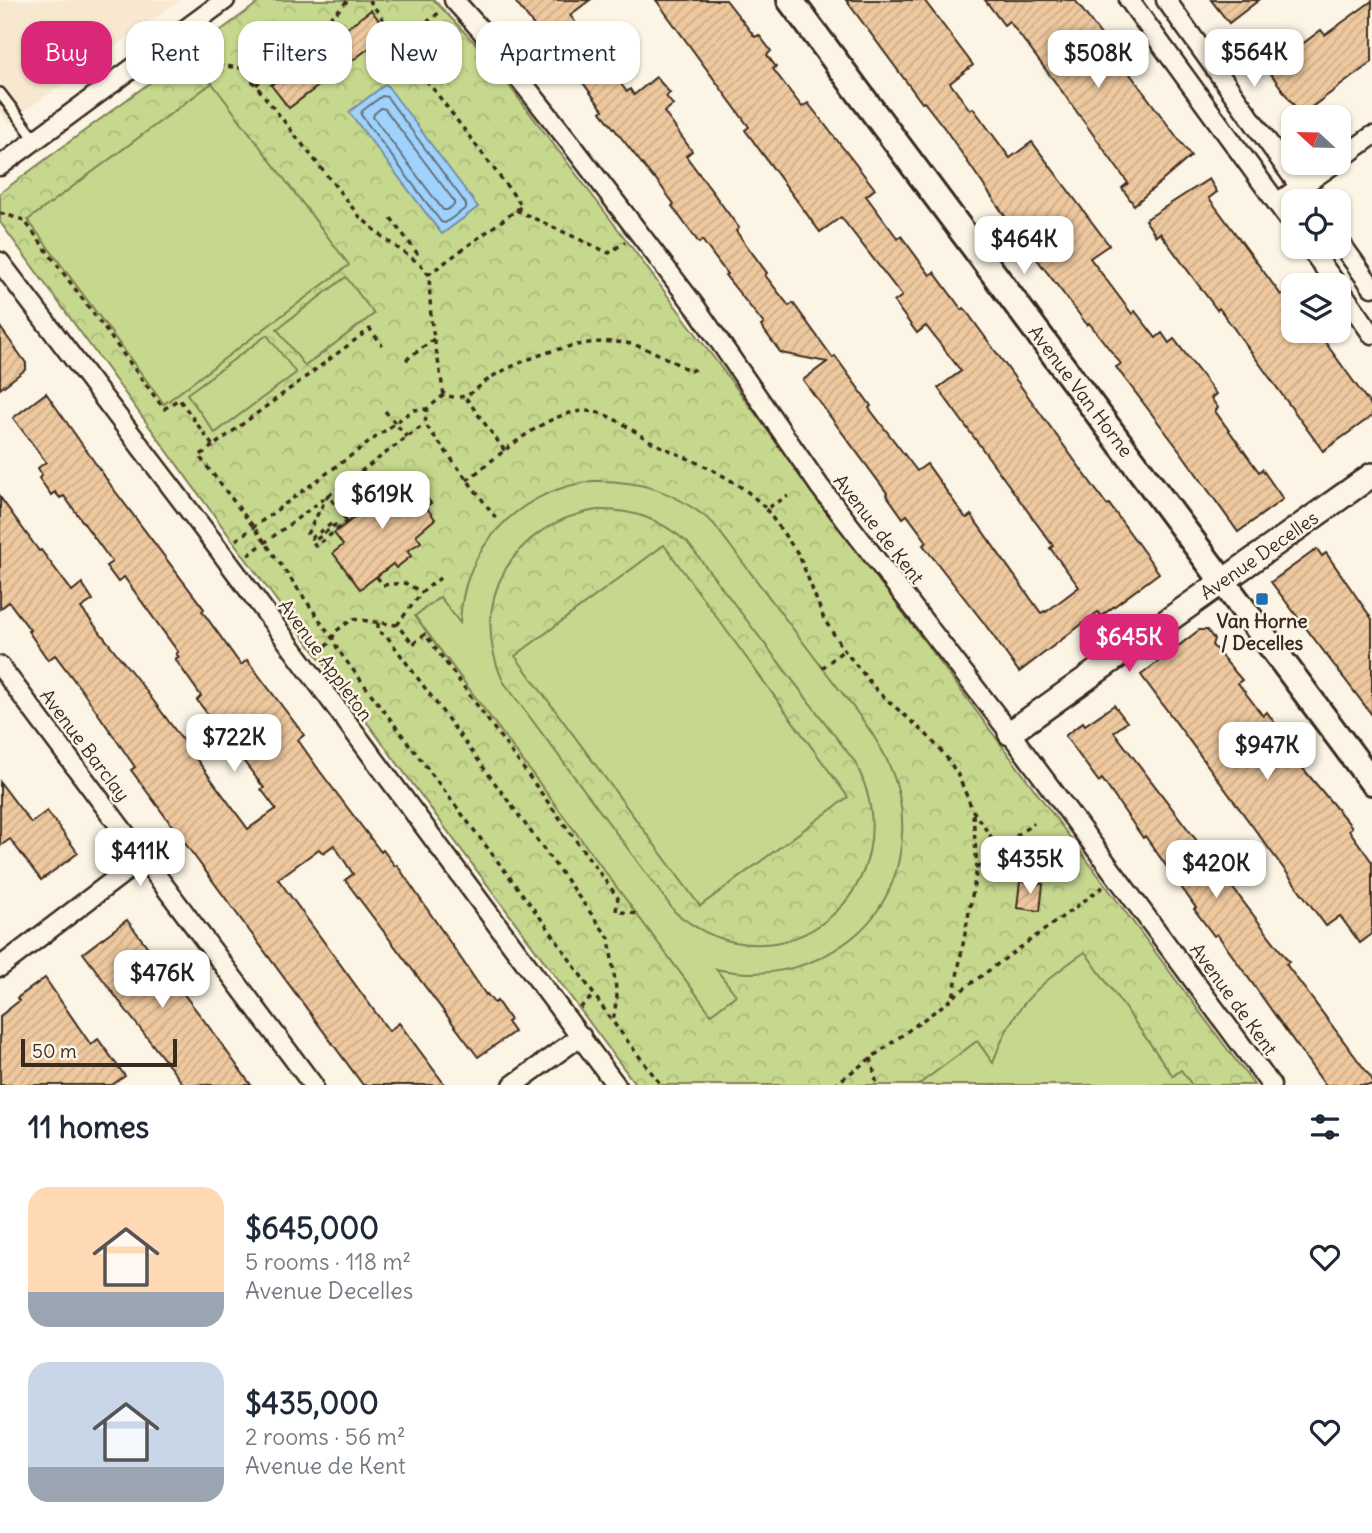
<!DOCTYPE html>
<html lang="en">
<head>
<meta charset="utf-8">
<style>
	:root { --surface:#fff; --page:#f6f6f7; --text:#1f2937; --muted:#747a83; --accent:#db2777 }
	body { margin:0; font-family:Delius,sans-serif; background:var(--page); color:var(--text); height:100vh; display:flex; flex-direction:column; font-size:26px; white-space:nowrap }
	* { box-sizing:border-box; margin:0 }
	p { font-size:23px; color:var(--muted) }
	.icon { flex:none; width:38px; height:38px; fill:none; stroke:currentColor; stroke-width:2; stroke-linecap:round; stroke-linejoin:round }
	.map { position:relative; height:1085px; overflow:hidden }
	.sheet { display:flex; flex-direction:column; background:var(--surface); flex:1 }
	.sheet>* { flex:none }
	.top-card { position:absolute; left:21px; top:21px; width:700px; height:63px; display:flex; gap:14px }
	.needle { width:46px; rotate:292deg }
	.controls { position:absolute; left:1281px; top:105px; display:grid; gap:14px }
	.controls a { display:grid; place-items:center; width:70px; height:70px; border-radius:14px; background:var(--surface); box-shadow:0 2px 5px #0004; font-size:35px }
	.scale { position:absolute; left:21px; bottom:18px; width:156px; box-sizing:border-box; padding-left:7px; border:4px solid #3b2a1e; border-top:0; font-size:19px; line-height:24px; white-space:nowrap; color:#3b2a1e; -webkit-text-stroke:5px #fcf5e5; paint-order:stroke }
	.price { position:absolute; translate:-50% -60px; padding:0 16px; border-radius:14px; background:#fff; color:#222; font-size:23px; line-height:46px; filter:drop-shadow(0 2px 4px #0008) }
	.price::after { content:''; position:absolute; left:50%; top:42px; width:21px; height:16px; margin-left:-10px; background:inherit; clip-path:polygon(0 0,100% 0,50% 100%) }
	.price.current { background:var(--accent); color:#fff }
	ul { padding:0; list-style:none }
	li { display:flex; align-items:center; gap:21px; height:175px; padding:0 28px }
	li span { display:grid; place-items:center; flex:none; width:196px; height:140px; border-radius:21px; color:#555 }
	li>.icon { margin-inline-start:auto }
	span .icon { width:84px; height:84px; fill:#fffc; stroke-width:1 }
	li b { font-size:30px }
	h2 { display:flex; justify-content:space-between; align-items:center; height:84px; padding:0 28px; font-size:30px }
	.pill { padding:0 24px; border-radius:21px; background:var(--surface); box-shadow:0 2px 5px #0004; font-size:24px; line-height:63px }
	.pill.current { background:var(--accent); color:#fff }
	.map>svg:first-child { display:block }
	.built { fill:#f8e8d0 }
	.forest { fill:url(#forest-crowns); stroke:#808156; stroke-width:2 }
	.garden { fill:#c6d88d; stroke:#808156; stroke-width:2; fill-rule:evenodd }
	.water { fill:#9fd3fd; stroke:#778fa4; stroke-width:2 }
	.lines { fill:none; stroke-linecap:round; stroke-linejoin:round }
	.shore { stroke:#636e77; stroke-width:2 }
	.building { fill:url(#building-hatch); stroke:#3b2a1e; stroke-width:2 }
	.service-casing { stroke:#3b2a1e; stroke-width:14 }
	.minor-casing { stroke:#3b2a1e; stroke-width:23 }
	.tertiary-casing { stroke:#3b2a1e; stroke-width:28 }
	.secondary-casing { stroke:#3b2a1e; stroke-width:30 }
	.path { stroke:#3b2a1e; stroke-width:3.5; stroke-dasharray:5 5; stroke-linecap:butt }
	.service { stroke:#fcf5e5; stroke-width:9 }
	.minor { stroke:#fcf5e5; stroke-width:18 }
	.tertiary { stroke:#fcf5e5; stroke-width:23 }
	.secondary { stroke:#fcf5e5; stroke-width:24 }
	.poi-dot { fill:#1f6fb2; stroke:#fcf5e5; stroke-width:2.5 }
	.labels { text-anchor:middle; stroke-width:5; stroke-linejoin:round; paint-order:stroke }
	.street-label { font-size:19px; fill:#3b2a1e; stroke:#fcf5e5 }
	.poi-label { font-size:19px; font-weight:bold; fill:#3b2a1e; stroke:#fcf5e5 }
</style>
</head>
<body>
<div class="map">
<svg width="1372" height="1085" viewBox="0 0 1372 1085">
	<defs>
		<pattern id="forest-crowns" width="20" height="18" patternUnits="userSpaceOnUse" patternTransform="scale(1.75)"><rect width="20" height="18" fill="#c6d88d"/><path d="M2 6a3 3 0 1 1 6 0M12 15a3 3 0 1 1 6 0" fill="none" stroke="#abba79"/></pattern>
		<pattern id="building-hatch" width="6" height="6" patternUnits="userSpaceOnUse" patternTransform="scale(1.75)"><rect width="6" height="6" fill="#eec89e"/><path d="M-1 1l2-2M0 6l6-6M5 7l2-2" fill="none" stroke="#cdac88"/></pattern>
	</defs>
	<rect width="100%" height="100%" fill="#fcf5e5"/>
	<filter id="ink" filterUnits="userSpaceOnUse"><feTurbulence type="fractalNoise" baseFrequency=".0143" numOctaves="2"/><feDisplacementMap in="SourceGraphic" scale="14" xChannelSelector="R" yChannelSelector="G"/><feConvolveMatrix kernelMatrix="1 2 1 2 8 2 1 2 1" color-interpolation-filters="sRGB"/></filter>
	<g filter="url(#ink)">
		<path class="built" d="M0 0H180L8 123 0 113Z"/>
		<path class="forest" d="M262 0H434L485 54 627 241 1254 1085H636L265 585 0 222V193Z"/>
		<g class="garden">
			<path d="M212 83 349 265 164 404 28 220Z"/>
			<path d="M346 277 374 314 305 366 277 329Z"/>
			<path d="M267 335 296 373 215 433 187 394Z"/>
			<path d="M592 481C641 480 675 491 713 523 746 566 779 610 812 654 861 720 917 770 899 859 894 886 879 914 859 932 818 968 768 980 716 969L736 995 711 1014 415 616 440 597 460 623C463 546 518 492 592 481ZM597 510C633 509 659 519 687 542L855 762C920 888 781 1002 675 912L503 681C467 602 512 523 597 510Z"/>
			<path d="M664 545 848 797 700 906 515 656Z"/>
			<path d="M1085 952 1173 1076 1181 1070 1192 1085H918L977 1041 993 1063C1011 1008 1038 984 1085 952Z"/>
		</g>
		<path class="water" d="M386 84 478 207 442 234 349 112Z"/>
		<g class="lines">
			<g class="shore">
				<path d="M382 96 387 97 466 204V208L445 223 441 222 361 115 362 111Z"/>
				<path d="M381 108 385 109 454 201V205L447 210H443L373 117 374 114Z"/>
			</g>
		</g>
		<g class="building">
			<path d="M514 0H590L570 15 627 92 630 89 634 95 656 77 670 93 666 96 673 105 664 112 692 151 686 156 739 228 736 231 767 273 765 275 789 306 793 303 833 358 835 356 871 406 869 408 917 471 927 464 965 517 967 518 971 515 1041 613 1045 611 1046 612 1079 587 1050 548 1053 546 938 388 961 371 926 326 917 333 894 302 902 296 841 217 820 232 745 130 749 127 656 0H726L755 37 759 35 771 51 767 55 776 67 773 69 802 107 808 103 875 189 866 196 898 239 901 236 930 275 934 272 962 310 964 308 1107 505 1109 504 1159 573 1101 616 1098 612 1019 672 984 623 923 545 927 542 907 515 903 518 886 494 887 493 803 380 827 362 781 353 761 326 764 324 725 275 727 274 702 240 699 243 672 206 674 204 655 178 654 179 601 112 603 110 546 33 542 36Z"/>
			<path d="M846 0H924L973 65 950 83 970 110 973 108 1010 158 1032 142 1109 245 1090 258 1132 314 1135 311 1156 338 1162 333 1169 343 1174 339 1216 394 1211 398 1218 408 1215 411 1259 472 1262 469 1283 499 1238 532 1180 451 1116 367 1121 364 1089 323 1087 325 1079 314 1013 228 945 129 924 102 922 103Z"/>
			<path d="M985 0H1075L1191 156 1134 205 1122 188 1128 183 1061 90 1009 21 1004 25Z"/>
			<path d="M1211 0H1259L1229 23Z"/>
			<path d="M1372 1V62L1301 115 1268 70 1321 30 1325 35Z"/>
			<path d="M371 10 389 33 289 108 271 85Z"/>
			<path d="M1209 179 1217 192 1209 198 1281 295 1293 286V331H1317L1372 407V416L1323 451 1219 308 1217 310 1160 233 1156 236 1145 220Z"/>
			<path d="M0 327 26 363V369L0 389Z"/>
			<path d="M46 393 112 487 204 609 202 611 241 665 247 660 304 735 298 740 319 770 381 852 383 850 395 866 397 865 486 995 487 994 494 1003 497 1001 510 1020 507 1022 514 1032 478 1057 345 880 353 874 334 845 323 853 319 849 278 879 389 1031 399 1023 445 1085H363L131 770 135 767 83 692 55 655 48 660 28 631 30 630 9 602 0 609V497L39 551 41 550 72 591 82 583 93 600 81 608 144 688 248 829 276 809 261 789 264 788 197 700 201 696 175 659 179 657 176 654 178 652 124 577 118 582 106 566 112 562 64 496 60 498 55 492 51 495 39 478 42 475 38 468 46 462 13 418Z"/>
			<path d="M406 478 414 489 418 487 431 503 426 507 435 519 416 535 421 542 407 551 411 556 396 568 393 564 360 589 333 553 343 545 334 533 356 516 345 502 368 485 378 499Z"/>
			<path d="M1317 549 1322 556 1326 553 1372 619V715L1271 582Z"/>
			<path d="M1199 630H1207L1214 639 1212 645 1242 680 1238 683 1263 716 1267 712 1298 756 1295 759 1352 827 1349 830 1372 862V934L1360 943 1340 916 1326 926 1141 675Z"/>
			<path d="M1114 705 1127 722 1114 732 1289 962 1286 964 1372 1079V1085H1325L1217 934 1214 936 1194 909 1196 908 1145 836 1143 838 1102 779 1099 782 1065 736 1083 722 1085 725Z"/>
			<path d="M0 782 31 823 47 811 78 853 41 880 10 839 0 846Z"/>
			<path d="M1020 881 1043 884 1040 911 1017 908Z"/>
			<path d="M127 920 209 1027 251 1085H184L131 1017 83 953Z"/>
			<path d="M45 978 91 1045 98 1039 125 1076 112 1085H0V1016L19 1001 17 998Z"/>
		</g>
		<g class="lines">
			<defs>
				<path id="service" d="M0 93 35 139"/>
				<g id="minor">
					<path d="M454 0 480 29 568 140 697 309 820 487 1010 733 1271 1085"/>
					<path d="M1129 0 1293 225"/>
					<path d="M1166 0 1310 201"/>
					<path d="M1339 160 1372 136"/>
					<path d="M0 166 225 0"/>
					<path d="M1277 203 1335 163"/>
					<path d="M1339 241 1372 287"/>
					<path d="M1309 247 1337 285"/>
					<path d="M0 262 220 551 616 1085"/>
					<path d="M1339 288 1372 334"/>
					<path d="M0 666 313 1085"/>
					<path d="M0 967 143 858"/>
					<path d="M513 1085 581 1036"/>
				</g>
				<path id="tertiary" d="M1010 733 1372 475"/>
				<path id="secondary" d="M790 0 1372 782"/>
			</defs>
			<use href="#service" class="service-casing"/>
			<use href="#minor" class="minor-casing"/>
			<use href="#tertiary" class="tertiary-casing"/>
			<use href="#secondary" class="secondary-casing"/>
			<g class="path">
				<path d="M369 0 393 33 403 41 406 53 522 206 429 274"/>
				<path d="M403 41 440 12"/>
				<path d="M179 58 197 63 242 68 359 216 385 239 420 264 429 275 431 320 444 395"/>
				<path d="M242 68 334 15 348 0"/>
				<path d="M256 85 271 71 274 65 269 53"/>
				<path d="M516 210 609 253 625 242"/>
				<path d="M0 213 24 220 164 409 179 399 213 446 370 329 382 345"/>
				<path d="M391 218 417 253 415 259"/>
				<path d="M406 360 434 339"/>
				<path d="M466 398 505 451"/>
				<path d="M385 411 407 437"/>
				<path d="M213 446 199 456 265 542 333 639 338 650 548 928 613 1022"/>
				<path d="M467 480C498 457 537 419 575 412 605 406 628 429 652 442 693 462 735 475 766 509L788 496"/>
				<path d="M766 509 799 555 824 619 844 650 878 692 926 734 945 755 958 775 973 811 999 848"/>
				<path d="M496 518 425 424 427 409 444 395C471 403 474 387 495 375 532 355 583 337 626 343 648 347 670 360 690 371L695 369"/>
				<path d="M348 521 316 546 313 542 335 525 334 522 311 538 307 534 328 495C335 504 341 513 348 522"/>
				<path d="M236 540 413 410 427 409"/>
				<path d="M248 555 425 424"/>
				<path d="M377 577 383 585 405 583 422 592"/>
				<path d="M378 623V632L386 635 609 938 617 996 613 1022 661 1085"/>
				<path d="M397 625 422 592 440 578"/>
				<path d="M317 652 330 643 336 631 353 619 397 625 413 644 425 634 618 898 616 911 637 914"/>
				<path d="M822 668 844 650"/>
				<path d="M973 814 977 869"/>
				<path d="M954 996 1103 887"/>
				<path d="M580 1008 594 995"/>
				<path d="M871 1058 877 1085"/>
				<path d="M834 1085 953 998 977 869 991 854 1034 823"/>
			</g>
			<use href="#service" class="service"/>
			<use href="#minor" class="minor"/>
			<use href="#tertiary" class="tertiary"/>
			<use href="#secondary" class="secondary"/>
		</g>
	</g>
	<rect class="poi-dot" x="1255" y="592" width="14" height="14" rx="3.5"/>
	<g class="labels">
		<g class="street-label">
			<text transform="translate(1081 391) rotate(53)" y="7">Avenue Van Horne</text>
			<text transform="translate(879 529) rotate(52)" y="7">Avenue de Kent</text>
			<text transform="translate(1259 555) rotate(-35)" y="7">Avenue Decelles</text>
			<text transform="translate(326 660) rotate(54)" y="7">Avenue Appleton</text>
			<text transform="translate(85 745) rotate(53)" y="7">Avenue Barclay</text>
			<text transform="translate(1234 999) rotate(54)" y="7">Avenue de Kent</text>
		</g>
		<g class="poi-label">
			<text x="1262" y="628">Van Horne<tspan x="1262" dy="22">/ Decelles</tspan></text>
		</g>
	</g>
</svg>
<div class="controls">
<a><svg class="needle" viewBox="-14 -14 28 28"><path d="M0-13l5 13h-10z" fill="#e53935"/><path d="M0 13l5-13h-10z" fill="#747a83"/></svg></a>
<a><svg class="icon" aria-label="locate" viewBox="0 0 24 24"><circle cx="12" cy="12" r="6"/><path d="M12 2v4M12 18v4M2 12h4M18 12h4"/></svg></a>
<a><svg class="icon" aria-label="layers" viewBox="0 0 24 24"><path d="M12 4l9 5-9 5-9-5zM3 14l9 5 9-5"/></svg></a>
</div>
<div class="scale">50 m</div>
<b class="price" style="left:1254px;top:89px">$564K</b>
<b class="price" style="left:1098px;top:90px">$508K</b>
<b class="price" style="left:1024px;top:276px">$464K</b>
<b class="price" style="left:382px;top:531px">$619K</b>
<b class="price current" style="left:1129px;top:674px">$645K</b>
<b class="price" style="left:234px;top:774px">$722K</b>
<b class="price" style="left:1267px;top:782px">$947K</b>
<b class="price" style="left:140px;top:888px">$411K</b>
<b class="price" style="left:1030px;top:896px">$435K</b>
<b class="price" style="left:1216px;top:900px">$420K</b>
<b class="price" style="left:162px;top:1010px">$476K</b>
<div class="top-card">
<a class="pill current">Buy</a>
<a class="pill">Rent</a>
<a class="pill">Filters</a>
<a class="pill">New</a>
<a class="pill">Apartment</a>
</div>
</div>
<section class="sheet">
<h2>11 homes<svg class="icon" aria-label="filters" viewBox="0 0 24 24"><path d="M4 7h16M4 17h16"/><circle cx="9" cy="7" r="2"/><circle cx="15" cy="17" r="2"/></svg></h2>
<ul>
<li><span style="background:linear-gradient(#ffd9b3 75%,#9aa5b1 0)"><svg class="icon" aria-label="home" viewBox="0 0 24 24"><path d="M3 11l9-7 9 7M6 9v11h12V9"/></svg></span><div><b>$645,000</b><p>5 rooms · 118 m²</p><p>Avenue Decelles</p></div><svg class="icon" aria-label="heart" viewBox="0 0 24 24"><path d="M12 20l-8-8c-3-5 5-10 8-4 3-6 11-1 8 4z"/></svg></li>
<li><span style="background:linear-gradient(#c9d6e8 75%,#9aa5b1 0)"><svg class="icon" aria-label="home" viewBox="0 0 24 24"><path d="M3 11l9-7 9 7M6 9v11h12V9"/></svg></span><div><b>$435,000</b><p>2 rooms · 56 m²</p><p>Avenue de Kent</p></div><svg class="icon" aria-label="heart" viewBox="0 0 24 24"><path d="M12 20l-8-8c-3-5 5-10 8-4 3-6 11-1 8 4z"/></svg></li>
</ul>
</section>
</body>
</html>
